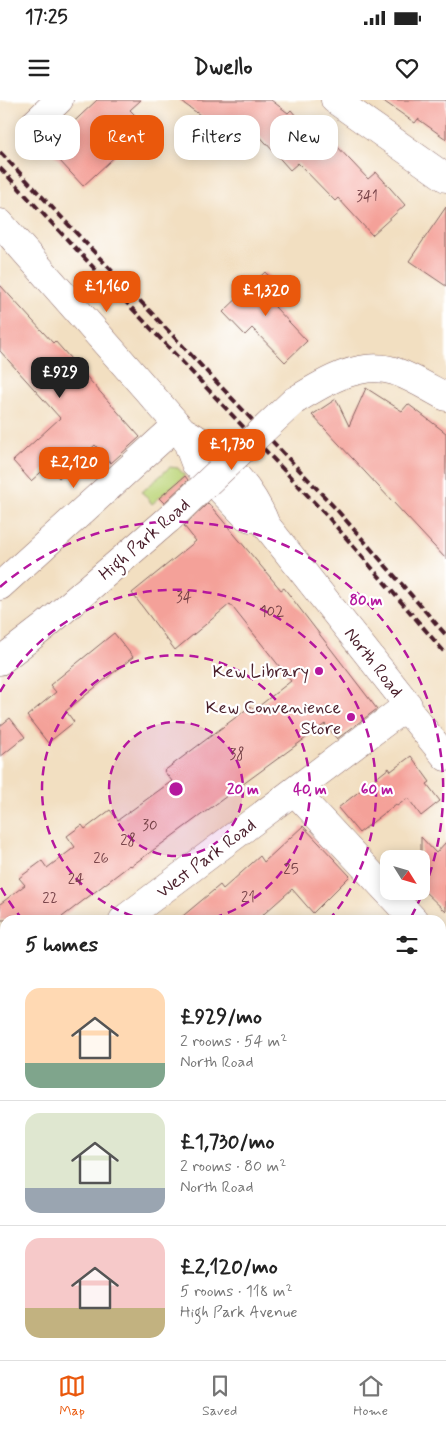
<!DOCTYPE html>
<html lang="en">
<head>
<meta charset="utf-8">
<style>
	:root { --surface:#fff; --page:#f2f2f2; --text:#222; --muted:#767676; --line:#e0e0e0; --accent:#ea580c }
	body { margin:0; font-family:Mynerve,sans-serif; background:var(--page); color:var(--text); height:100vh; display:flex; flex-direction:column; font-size:19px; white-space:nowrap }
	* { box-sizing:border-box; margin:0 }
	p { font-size:16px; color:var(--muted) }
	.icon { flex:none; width:28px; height:28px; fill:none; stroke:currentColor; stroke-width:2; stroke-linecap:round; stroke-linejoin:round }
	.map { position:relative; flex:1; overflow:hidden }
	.details { position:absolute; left:0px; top:815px; width:446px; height:445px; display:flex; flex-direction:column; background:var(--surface); border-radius:15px 15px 0 0; box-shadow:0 2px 12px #0003 }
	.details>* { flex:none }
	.guide { position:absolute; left:15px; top:15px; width:416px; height:45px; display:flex; gap:10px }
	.needle { width:32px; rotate:127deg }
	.buttons { position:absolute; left:380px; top:750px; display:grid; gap:10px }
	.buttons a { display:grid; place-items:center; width:50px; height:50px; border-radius:10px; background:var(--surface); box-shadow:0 2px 12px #0003; font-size:25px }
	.price { position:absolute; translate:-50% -42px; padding:0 11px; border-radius:10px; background:var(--accent); color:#fff; font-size:16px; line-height:32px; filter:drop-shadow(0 1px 2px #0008) }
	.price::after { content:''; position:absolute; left:50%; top:30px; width:15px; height:11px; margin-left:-8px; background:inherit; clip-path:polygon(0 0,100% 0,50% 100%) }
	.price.active { background:#222; color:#fff }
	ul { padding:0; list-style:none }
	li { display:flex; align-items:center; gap:15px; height:125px; padding:0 25px }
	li+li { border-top:1px solid var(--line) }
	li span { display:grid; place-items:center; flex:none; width:140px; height:100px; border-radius:15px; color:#555 }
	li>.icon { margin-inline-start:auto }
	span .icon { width:60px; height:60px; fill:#fffc; stroke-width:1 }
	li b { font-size:21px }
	h2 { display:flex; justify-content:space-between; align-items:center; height:60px; padding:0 25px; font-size:21px }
	.chip { padding:0 18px; border-radius:15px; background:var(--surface); box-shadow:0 2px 12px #0003; font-size:18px; line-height:45px }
	.chip.active { background:var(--accent); color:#fff }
	.status { display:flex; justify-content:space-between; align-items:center; height:35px; padding:0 25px; background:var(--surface); direction:ltr }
	.status svg { height:14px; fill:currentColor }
	header { display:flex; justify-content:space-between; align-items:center; height:65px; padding:0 25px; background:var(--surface); font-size:22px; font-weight:700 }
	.tabs { display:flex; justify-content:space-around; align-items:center; height:70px; border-top:1px solid var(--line); background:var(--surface); font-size:14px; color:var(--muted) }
	.tabs a { display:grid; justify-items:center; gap:2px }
	.tabs .active { color:var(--accent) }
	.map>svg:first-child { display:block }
	.green { fill:#bdd67b; stroke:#847a53 }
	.building { fill:#f4a199 }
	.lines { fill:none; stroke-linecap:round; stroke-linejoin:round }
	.minor-casing { stroke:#856260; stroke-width:29 }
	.major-casing { stroke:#856260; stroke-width:29 }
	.highway-casing { stroke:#856260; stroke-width:29 }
	.minor { stroke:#fff; stroke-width:28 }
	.major { stroke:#fff; stroke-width:28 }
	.highway { stroke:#fff; stroke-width:28 }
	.rail { stroke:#4a1f2b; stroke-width:4; stroke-dasharray:8 4; stroke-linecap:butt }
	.minor-bridge-casing { stroke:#856260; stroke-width:29; stroke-linecap:butt }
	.minor-bridge { stroke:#fff; stroke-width:28 }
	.ring { fill:none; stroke:#b5179e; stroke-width:2.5; stroke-dasharray:9 6 }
	.poi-dot { fill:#b5179e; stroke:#fff; stroke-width:2 }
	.labels { text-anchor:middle; stroke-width:4.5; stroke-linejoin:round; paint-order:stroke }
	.number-label { font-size:15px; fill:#744046 }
	.street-label { font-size:18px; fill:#4a1f2b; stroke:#fff }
	.poi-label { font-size:18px; fill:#4a1f2b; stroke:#fff; text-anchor:end }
	.centre { fill:#b5179e; stroke:#fff; stroke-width:2.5 }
	.ring-label { font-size:15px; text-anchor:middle; font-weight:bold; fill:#b5179e; stroke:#fff; stroke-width:4.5; stroke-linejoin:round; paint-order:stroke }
</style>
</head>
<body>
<div class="status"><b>17:25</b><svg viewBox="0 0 49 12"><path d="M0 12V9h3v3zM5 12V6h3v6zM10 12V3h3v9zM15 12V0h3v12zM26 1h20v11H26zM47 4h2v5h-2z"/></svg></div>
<header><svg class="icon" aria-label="menu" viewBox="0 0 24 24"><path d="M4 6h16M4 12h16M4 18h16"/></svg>Dwello<svg class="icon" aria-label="heart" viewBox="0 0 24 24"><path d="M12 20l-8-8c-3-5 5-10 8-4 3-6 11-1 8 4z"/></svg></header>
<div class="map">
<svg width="446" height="1260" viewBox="0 0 446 1260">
	<rect width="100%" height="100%" fill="#fff"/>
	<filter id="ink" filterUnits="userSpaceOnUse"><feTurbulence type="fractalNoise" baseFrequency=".02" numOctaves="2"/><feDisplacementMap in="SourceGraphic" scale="10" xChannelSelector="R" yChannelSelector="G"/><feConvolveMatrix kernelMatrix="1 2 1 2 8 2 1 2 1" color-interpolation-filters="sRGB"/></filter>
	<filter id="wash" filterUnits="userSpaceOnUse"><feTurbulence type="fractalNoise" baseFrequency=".0096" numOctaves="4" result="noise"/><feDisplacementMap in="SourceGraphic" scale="20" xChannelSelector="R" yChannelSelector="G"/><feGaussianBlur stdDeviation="1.12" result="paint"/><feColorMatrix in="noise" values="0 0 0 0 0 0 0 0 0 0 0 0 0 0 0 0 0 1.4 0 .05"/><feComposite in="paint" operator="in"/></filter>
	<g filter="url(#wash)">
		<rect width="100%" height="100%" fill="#f2dfc1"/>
		<path class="green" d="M170 367 178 368 185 376 152 404 142 392Z"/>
		<g id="blocks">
			<g class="building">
				<path d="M97 0H141L130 10 147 27 83 86 47 47Z"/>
				<path d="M179 0H271L288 13 291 10 325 50 333 42 368 79 376 72 405 105 372 135 338 98 335 101 298 63 290 70 248 23 240 34 233 28 228 35Z"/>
				<path d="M382 0H446V39L418 19 415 23Z"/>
				<path d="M446 107V186L409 161Z"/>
				<path d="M265 172 287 195 275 207 307 241 285 262 252 228 245 235 223 212Z"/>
				<path d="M0 185 53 243 55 241 140 337 111 363 95 345 59 378 48 366 31 381 13 361 60 318 0 251Z"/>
				<path d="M366 288 402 311 408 304 446 333V459L312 315 336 299 349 326Z"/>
				<path d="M185 376 188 380 164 403 159 398Z"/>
				<path d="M208 403 281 490 284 488 377 609 337 639 325 624 152 751 131 766 130 765 58 820H0V804L25 785 19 778 42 761 47 768 75 747 67 736 82 725 85 729 110 710 118 720 172 681 164 671 251 606 254 610 291 581 230 504 175 550 132 493 196 441 184 426Z"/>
				<path d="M114 533 133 557 66 611 74 622 48 643 27 616 56 592 50 585Z"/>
				<path d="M10 618 25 637 0 657V626Z"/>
				<path d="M411 656 430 682 427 684 440 701 421 716 408 698 397 706 396 704 359 733 338 708 389 668 391 671Z"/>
				<path d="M303 726 350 776 313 813 292 789 257 820H178L220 785 223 789 260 756 264 762Z"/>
				<path d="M421 737 436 753 446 742V812L421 788Z"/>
			</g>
		</g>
	</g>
	<g filter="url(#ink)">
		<use href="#blocks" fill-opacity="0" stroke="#856260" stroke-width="1"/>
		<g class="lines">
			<defs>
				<g id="minor">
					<path d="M35 23 59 0"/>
					<path d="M0 123 183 331C216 347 254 391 266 425L408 605 123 820"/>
					<path d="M294 301C323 283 359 260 394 271 412 277 429 288 446 297"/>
					<path d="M183 331 195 363 246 416 251 418"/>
					<path d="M0 486 177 325"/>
					<path d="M0 561 44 527 170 418"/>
					<path d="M405 607 446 657"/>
					<path d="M295 692 414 820"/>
					<path d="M441 848 446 853"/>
					<path d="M0 908 5 904"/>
					<path d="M441 1219 446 1224"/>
				</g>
				<path id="major" d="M335 0 446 78"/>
				<g id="highway">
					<path d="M0 1143 5 1146"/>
					<path d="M120 1255 124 1260"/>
				</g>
			</defs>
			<use href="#minor" class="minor-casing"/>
			<use href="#major" class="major-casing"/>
			<use href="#highway" class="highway-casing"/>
			<use href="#minor" class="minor"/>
			<use href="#major" class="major"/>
			<use href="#highway" class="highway"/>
			<g class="rail">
				<path d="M0 52 337 410 446 535"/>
				<path d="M0 68 328 417 446 554"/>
			</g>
			<defs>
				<path id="minor-bridge" d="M170 418 294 301"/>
			</defs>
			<use href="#minor-bridge" class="minor-bridge-casing"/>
			<use href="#minor-bridge" class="minor-bridge"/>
		</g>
	</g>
	<circle cx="176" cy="689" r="67" fill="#b5179e" fill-opacity=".12"/>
	<g class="ring">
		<circle cx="176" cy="689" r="67"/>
		<path d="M147 820A134 134 0 1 1 205 820"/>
		<path d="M23 820A201 201 0 0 1 0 786M0 592A201 201 0 1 1 329 820"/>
		<path d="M0 487A268 268 0 0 1 410 819"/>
	</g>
	<g class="poi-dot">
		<circle cx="319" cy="571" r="5"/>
		<circle cx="351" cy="617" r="5"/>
	</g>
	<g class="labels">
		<g class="number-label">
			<text x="367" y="101">341</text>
			<text x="184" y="502">34</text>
			<text x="272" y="516">102</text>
			<text x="237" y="659">38</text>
			<text x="150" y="730">30</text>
			<text x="128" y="745">28</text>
			<text x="101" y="763">26</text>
			<text x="291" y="774">25</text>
			<text x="76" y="784">24</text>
			<text x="248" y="802">21</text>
			<text x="50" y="803">22</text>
		</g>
		<g class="street-label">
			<text transform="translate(144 439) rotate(-41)" y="6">High Park Road</text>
			<text transform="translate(374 562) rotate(52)" y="6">North Road</text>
			<text transform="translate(206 758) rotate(-37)" y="6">West Park Road</text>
		</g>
		<g class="poi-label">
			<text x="309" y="577">Kew Library</text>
			<text x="341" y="613">Kew Convenience<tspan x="341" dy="21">Store</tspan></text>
		</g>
	</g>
	<circle cx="176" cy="689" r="8" class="centre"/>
	<g class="ring-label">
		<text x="366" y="505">80 m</text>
		<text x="243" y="694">20 m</text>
		<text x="310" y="694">40 m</text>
		<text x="377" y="694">60 m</text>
	</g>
</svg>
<div class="buttons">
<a><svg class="needle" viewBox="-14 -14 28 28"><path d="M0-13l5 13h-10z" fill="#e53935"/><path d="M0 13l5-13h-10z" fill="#767676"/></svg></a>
</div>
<b class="price" style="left:107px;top:213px">£1,160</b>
<b class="price" style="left:266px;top:217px">£1,320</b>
<b class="price active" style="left:60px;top:299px">£929</b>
<b class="price" style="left:232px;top:371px">£1,730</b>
<b class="price" style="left:74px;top:389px">£2,120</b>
<div class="guide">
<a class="chip">Buy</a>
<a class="chip active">Rent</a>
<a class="chip">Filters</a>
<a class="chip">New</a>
</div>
<section class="details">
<h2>5 homes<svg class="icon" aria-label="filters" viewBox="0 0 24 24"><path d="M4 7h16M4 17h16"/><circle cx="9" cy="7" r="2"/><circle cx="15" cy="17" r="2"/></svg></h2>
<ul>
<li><span style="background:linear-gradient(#ffd9b3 75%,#7fa58c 0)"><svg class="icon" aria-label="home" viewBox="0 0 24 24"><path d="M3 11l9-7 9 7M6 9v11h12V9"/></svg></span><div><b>£929/mo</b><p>2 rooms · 54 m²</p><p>North Road</p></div></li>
<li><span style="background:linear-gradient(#dfe7d0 75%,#9aa5b1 0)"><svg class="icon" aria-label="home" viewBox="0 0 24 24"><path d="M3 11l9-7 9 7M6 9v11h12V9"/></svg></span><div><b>£1,730/mo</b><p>2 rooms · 80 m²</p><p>North Road</p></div></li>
<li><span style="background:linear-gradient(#f6c9c9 70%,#c2b280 0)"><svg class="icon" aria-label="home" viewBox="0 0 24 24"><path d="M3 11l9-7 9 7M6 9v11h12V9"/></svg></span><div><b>£2,120/mo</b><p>5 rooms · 118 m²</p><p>High Park Avenue</p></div></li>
</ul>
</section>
</div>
<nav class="tabs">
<a class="active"><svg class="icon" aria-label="map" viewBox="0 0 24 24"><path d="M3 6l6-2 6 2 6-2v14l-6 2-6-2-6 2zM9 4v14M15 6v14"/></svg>Map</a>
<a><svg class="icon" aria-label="saved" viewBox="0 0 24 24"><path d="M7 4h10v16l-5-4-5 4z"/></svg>Saved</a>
<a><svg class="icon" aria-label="home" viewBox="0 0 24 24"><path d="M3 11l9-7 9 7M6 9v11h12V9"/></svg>Home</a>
</nav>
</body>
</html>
